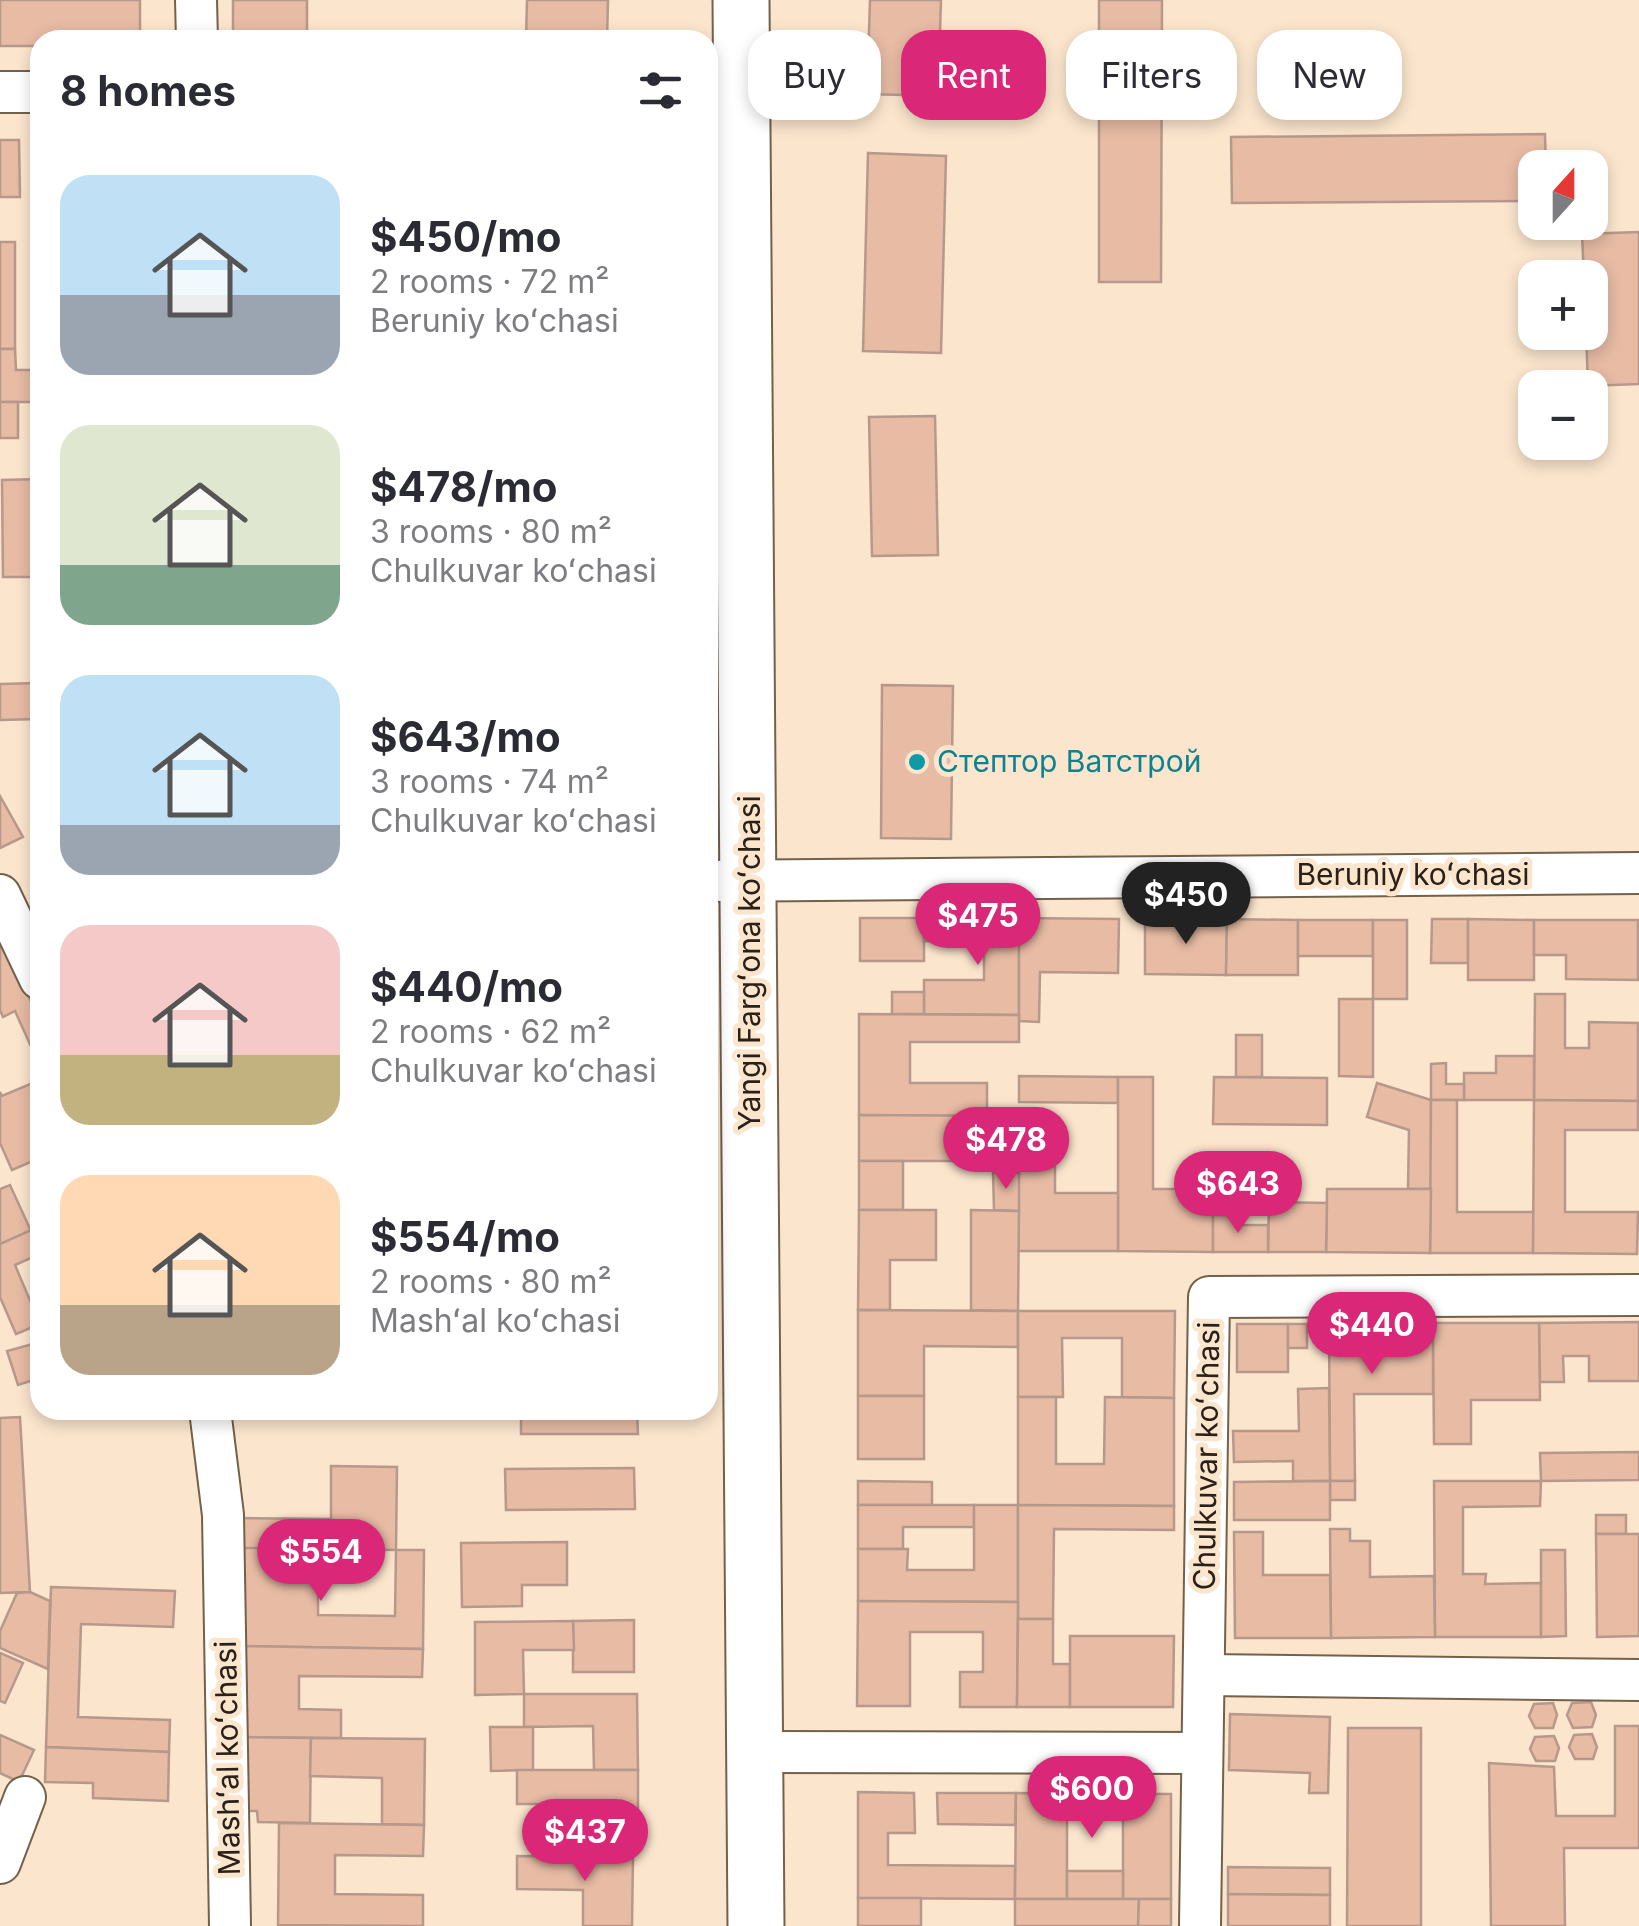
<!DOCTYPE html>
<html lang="en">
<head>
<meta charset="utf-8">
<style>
	:root { --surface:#fff; --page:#f7f7f7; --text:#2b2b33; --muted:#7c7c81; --accent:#db2777 }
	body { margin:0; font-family:Inter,sans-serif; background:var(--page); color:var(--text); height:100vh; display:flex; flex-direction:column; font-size:38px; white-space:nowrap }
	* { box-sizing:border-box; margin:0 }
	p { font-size:32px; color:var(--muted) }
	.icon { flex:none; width:55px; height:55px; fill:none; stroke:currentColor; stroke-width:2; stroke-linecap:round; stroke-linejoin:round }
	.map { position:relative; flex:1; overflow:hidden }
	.drawer { position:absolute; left:30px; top:30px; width:688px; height:1390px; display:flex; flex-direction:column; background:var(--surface); border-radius:30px; box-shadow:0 5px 15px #0003 }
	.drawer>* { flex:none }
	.guide { position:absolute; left:748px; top:30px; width:740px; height:90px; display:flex; gap:20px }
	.needle { width:65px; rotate:21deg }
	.tools { position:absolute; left:1518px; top:150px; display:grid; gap:20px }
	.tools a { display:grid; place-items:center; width:90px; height:90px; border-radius:20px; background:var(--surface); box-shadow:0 5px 15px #0003; font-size:50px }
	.price { position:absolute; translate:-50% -85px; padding:0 22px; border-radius:35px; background:var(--accent); color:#fff; font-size:32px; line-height:65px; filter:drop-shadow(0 2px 5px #0008) }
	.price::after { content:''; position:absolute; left:50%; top:60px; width:30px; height:22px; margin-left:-15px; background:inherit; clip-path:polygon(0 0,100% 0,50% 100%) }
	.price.selected { background:#222; color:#fff }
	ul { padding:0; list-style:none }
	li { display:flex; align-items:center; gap:30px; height:250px; padding:0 30px }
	li span { display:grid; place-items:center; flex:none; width:280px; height:200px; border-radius:30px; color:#555 }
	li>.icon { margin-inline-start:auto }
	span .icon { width:120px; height:120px; fill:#fffc; stroke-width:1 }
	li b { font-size:42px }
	h2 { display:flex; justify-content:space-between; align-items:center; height:120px; padding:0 30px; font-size:42px }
	.chip { padding:0 35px; border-radius:30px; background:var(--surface); box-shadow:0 5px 15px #0003; font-size:35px; line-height:90px }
	.chip.selected { background:var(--accent); color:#fff }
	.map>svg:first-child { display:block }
	.building { fill:#e7bba4; stroke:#b6998b; stroke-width:2.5 }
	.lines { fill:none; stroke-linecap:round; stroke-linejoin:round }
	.street-casing { stroke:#73614b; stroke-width:44 }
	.secondary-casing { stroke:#73614b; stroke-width:59 }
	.street { stroke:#fff; stroke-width:40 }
	.secondary { stroke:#fff; stroke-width:55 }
	.culture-dot { fill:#0f9aa8; stroke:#fbe5cd; stroke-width:4 }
	.labels { text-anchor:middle; stroke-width:10; stroke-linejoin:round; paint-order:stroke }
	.culture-label { font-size:30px; fill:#0d838f; stroke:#fbe5cd; text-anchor:start }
	.street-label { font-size:30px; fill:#292118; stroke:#fbe5cd }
</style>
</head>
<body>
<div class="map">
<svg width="1639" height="1926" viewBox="0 0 1639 1926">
	<rect width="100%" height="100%" fill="#fbe5cd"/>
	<g class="building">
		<path d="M0 0H140V40H40V46H0Z"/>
		<rect x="233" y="0" width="74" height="40"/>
		<path d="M527 0H608L607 40H526Z"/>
		<path d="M870 0H941L938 96 867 94Z"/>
		<path d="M1099 0H1162L1161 282H1099Z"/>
		<path d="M1545 134 1546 168H1535V201L1232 203 1231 137Z"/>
		<path d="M0 140H19L20 197H0Z"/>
		<path d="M868 153 946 156 941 353 863 351Z"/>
		<path d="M1639 232V384L1588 386 1586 332H1590V278H1584L1582 234Z"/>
		<rect x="0" y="242" width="15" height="107"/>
		<path d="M0 349H15L16 370H40V402H0Z"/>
		<rect x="0" y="402" width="18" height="36"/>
		<path d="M935 416 938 555 872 556 869 417Z"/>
		<path d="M40 479V577H3L2 480Z"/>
		<path d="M40 683V719L0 720V684Z"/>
		<path d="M882 685 953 686 951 839 881 838Z"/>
		<path d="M0 796 23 837 0 848Z"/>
		<rect x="860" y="918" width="64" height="43"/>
		<path d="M924 918H1019V1015L924 1014V980H984V941H924Z"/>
		<path d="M1019 918 1119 919 1118 973 1040 972 1039 1022 1019 1021Z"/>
		<path d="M1145 919H1227L1226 975 1145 974Z"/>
		<path d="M1227 919 1298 920V975H1226Z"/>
		<path d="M1432 919H1468V963H1431Z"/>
		<path d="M1468 919 1534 920V980H1468Z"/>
		<rect x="1298" y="920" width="75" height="36"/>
		<rect x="1373" y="920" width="34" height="79"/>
		<path d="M1534 920H1638V980L1566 979V955H1534Z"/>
		<path d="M4 940 40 1022 38 1062 15 1011 3 1017 0 1010V941Z"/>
		<rect x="892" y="992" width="32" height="22"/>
		<path d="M1535 994H1565V1048H1589V1022L1638 1023V1101L1534 1100Z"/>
		<path d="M1339 999H1373V1077L1339 1076Z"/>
		<path d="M859 1014 1019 1015V1042H910V1083H987V1116L859 1115Z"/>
		<rect x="1236" y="1035" width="26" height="42"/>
		<path d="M1496 1056H1534V1100H1464V1073H1496Z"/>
		<path d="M1446 1063V1084H1464V1100H1431V1064Z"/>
		<path d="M1019 1076 1118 1077V1103L1019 1102Z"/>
		<path d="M1118 1077H1153V1189H1213V1252L1118 1251Z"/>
		<path d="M1214 1077 1327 1078V1125L1213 1124Z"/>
		<path d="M40 1080V1158L12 1170 0 1143V1092L2 1096Z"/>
		<path d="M1377 1083 1431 1100V1189H1408L1409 1130 1367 1117Z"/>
		<path d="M1431 1100H1457V1212H1534L1533 1253H1430Z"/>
		<path d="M1534 1100 1638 1101V1130H1565V1212H1638L1637 1254 1533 1253Z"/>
		<path d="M859 1115 1019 1116V1161H859Z"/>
		<rect x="1019" y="1122" width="14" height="26"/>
		<path d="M1019 1148H1055V1193H1118V1251H1018Z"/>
		<rect x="859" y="1161" width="44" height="49"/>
		<path d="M993 1173H1019V1211L994 1210Z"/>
		<path d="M10 1185 31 1231 0 1244V1189Z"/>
		<path d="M1327 1189H1431L1430 1253 1326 1252Z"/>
		<path d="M1269 1202 1327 1203 1326 1252H1268Z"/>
		<path d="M859 1210H936V1260H890V1310H858Z"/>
		<path d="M971 1210 1019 1211 1018 1311 971 1310Z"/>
		<path d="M1213 1215H1240L1239 1225H1268V1252H1213Z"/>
		<path d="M40 1226V1254L15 1265 40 1324 16 1334 0 1297V1244Z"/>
		<path d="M858 1310 1018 1311V1347L924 1346V1396H858Z"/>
		<path d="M1018 1311H1175L1174 1398 1122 1397V1338H1062L1063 1397H1018Z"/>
		<path d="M1639 1322V1381H1589V1356H1563L1564 1382H1540L1539 1323Z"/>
		<path d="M1433 1323V1394H1354L1355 1481H1330L1329 1324Z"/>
		<path d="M1433 1323H1539L1540 1400H1471V1444H1434Z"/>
		<rect x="1237" y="1324" width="51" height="48"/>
		<rect x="1288" y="1324" width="19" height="24"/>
		<path d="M40 1342V1378L18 1385 7 1351Z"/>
		<path d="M1329 1388 1330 1481H1293V1461L1234 1462 1233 1431H1299L1298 1389Z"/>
		<rect x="858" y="1396" width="66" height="63"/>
		<path d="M1018 1397H1056V1464H1104L1105 1397 1174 1398V1506L1018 1505Z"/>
		<path d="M521 1410H637L638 1434H521Z"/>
		<path d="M20 1417 30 1592 0 1593V1418Z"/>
		<path d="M1639 1452V1480L1541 1481 1540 1453Z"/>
		<path d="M331 1466 397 1467 396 1550 239 1548V1518L331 1519Z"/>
		<path d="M634 1468 635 1509 506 1510 505 1469Z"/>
		<path d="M858 1481 932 1482V1505H858Z"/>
		<rect x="1330" y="1481" width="25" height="19"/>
		<path d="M1330 1481V1520H1234V1482Z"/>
		<path d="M1434 1481H1541L1540 1506 1463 1507V1574H1486L1485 1584 1541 1583V1637H1435Z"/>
		<path d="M858 1505H974V1527H903V1549H858Z"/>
		<path d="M974 1505H1018V1602L858 1601V1549H908L907 1570H974Z"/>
		<path d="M1018 1505 1174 1506V1530L1054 1529 1053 1619H1018Z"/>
		<rect x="1596" y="1515" width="30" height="19"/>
		<path d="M1330 1529H1350V1541H1370V1577L1434 1576 1435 1637 1331 1638Z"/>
		<path d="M1234 1532H1263V1575H1330L1331 1638H1235Z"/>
		<path d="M1596 1534H1639V1636L1597 1637Z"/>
		<path d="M567 1542V1585H522V1606L462 1607 461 1543Z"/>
		<path d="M239 1548H318V1615L395 1616 396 1550H424L423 1649 238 1646Z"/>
		<path d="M1541 1550H1565L1566 1636 1541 1637Z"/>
		<path d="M51 1587 175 1591 173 1627 81 1624 78 1717 170 1720 169 1752 46 1747Z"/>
		<path d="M30 1592 50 1601 48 1669 0 1648V1631L17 1593Z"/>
		<path d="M858 1601 1018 1602 1017 1707H960V1672H983V1632H910V1706H857Z"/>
		<path d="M1018 1619H1053V1664H1070V1707H1017Z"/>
		<path d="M634 1620V1672H573V1621Z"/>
		<path d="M573 1621 574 1650H523L524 1694 475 1695V1622Z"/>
		<path d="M1070 1636H1174L1173 1707H1070Z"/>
		<path d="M238 1646 423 1649 422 1677 299 1676V1709L341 1710V1738L238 1737Z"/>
		<path d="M0 1653 23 1663 5 1703 0 1701Z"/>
		<path d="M524 1694H637L638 1770H594L593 1726 524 1727Z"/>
		<path d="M1591 1702 1596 1715 1592 1727 1573 1728 1567 1715 1572 1703Z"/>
		<path d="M1553 1703 1557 1715 1553 1728H1535L1529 1716 1534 1704Z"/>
		<path d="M1230 1714 1330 1717 1328 1793H1309L1310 1773 1229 1770Z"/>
		<path d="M1615 1726H1639V1848H1564L1565 1926H1491L1489 1763 1554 1767 1556 1816H1615Z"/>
		<path d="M490 1727H533V1770L491 1771Z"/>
		<path d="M1348 1728H1421V1926H1347Z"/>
		<path d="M1592 1734 1597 1747 1593 1759H1575L1569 1747 1574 1735Z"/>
		<path d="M0 1735 34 1750 19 1782 0 1773Z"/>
		<path d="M1554 1736 1559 1748 1555 1761H1536L1530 1749 1535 1737Z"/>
		<path d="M244 1737 311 1738 310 1823 258 1822 257 1811H243Z"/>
		<path d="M311 1738 425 1739 424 1825 382 1824V1778L310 1776Z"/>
		<path d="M46 1747 169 1752 168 1801 93 1798V1783L45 1782Z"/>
		<path d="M517 1770H638V1824H574V1804H517Z"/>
		<path d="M858 1792 914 1793 915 1833H888V1865L1015 1866V1899L858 1898Z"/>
		<path d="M937 1793H1016L1015 1825 938 1824Z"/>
		<path d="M1016 1793 1171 1794V1899H1123V1820L1067 1819V1899H1015Z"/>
		<path d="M279 1823 424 1825 423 1856 335 1855V1894L423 1895V1926L278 1925Z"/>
		<path d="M517 1856 633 1857 632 1926H583V1890L517 1889Z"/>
		<path d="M1228 1867 1330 1868V1895L1228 1894Z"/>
		<rect x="1067" y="1871" width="56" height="28"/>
		<path d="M1228 1894 1330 1895V1926H1228Z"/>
		<rect x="858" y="1898" width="63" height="28"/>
		<path d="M1015 1899H1139L1138 1926H1015Z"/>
		<path d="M1139 1899H1171V1926H1138Z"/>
	</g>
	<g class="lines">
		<defs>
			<g id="street">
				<path d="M196 0 197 40"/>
				<path d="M0 92H40"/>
				<path d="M708 881 1639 873"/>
				<path d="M0 895 40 979"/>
				<path d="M210 1410 223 1515 230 1926"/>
				<path d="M1204 1675 1639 1680"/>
				<path d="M755 1752 1202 1753"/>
				<path d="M0 1863 25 1797"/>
				<path d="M1200 1926 1209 1297 1639 1295"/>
			</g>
			<path id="secondary" d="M741 0 756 1926"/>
		</defs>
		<use href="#street" class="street-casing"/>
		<use href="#secondary" class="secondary-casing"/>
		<use href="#street" class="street"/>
		<use href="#secondary" class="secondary"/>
	</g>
	<circle class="culture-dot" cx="917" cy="762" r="10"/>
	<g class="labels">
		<g class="culture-label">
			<text x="937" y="772">Стептор Ватстрой</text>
		</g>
		<g class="street-label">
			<text x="1413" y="885">Beruniy koʻchasi</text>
			<text transform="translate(750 963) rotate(-90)" y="10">Yangi Fargʻona koʻchasi</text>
			<text transform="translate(1207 1456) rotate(-89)" y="10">Chulkuvar koʻchasi</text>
			<text transform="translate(228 1758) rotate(-91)" y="10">Mashʻal koʻchasi</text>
		</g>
	</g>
</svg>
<div class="tools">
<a><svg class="needle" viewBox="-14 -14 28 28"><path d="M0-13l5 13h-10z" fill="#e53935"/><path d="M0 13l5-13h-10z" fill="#7c7c81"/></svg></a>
<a>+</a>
<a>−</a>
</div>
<b class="price selected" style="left:1186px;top:947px">$450</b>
<b class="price" style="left:978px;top:968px">$475</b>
<b class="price" style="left:1006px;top:1192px">$478</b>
<b class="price" style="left:1238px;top:1236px">$643</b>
<b class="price" style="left:1372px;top:1377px">$440</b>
<b class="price" style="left:321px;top:1604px">$554</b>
<b class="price" style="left:1092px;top:1841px">$600</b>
<b class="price" style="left:585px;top:1884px">$437</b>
<div class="guide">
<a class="chip">Buy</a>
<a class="chip selected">Rent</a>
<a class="chip">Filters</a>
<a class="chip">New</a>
</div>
<section class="drawer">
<h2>8 homes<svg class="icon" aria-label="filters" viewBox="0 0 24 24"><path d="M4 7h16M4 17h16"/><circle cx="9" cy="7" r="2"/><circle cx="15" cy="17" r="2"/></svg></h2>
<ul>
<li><span style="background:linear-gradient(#bfe0f5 60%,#9aa5b1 0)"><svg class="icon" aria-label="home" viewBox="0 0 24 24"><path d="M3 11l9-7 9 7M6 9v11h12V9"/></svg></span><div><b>$450/mo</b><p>2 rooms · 72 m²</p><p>Beruniy koʻchasi</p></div></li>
<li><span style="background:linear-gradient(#dfe7d0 70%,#7fa58c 0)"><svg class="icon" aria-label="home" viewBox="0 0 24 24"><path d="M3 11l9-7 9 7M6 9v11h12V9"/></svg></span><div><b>$478/mo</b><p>3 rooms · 80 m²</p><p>Chulkuvar koʻchasi</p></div></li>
<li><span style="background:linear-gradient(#bfe0f5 75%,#9aa5b1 0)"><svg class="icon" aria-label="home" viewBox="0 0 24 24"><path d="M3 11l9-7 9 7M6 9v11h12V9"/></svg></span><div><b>$643/mo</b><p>3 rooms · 74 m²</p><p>Chulkuvar koʻchasi</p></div></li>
<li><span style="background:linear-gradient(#f6c9c9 65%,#c2b280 0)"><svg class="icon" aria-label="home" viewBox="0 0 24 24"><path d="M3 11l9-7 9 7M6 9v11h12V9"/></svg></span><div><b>$440/mo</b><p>2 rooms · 62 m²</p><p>Chulkuvar koʻchasi</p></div></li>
<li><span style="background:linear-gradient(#ffd9b3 65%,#b9a48a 0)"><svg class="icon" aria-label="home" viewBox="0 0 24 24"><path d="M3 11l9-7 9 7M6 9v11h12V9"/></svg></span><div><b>$554/mo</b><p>2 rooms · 80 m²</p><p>Mashʻal koʻchasi</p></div></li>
</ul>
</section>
</div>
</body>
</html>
